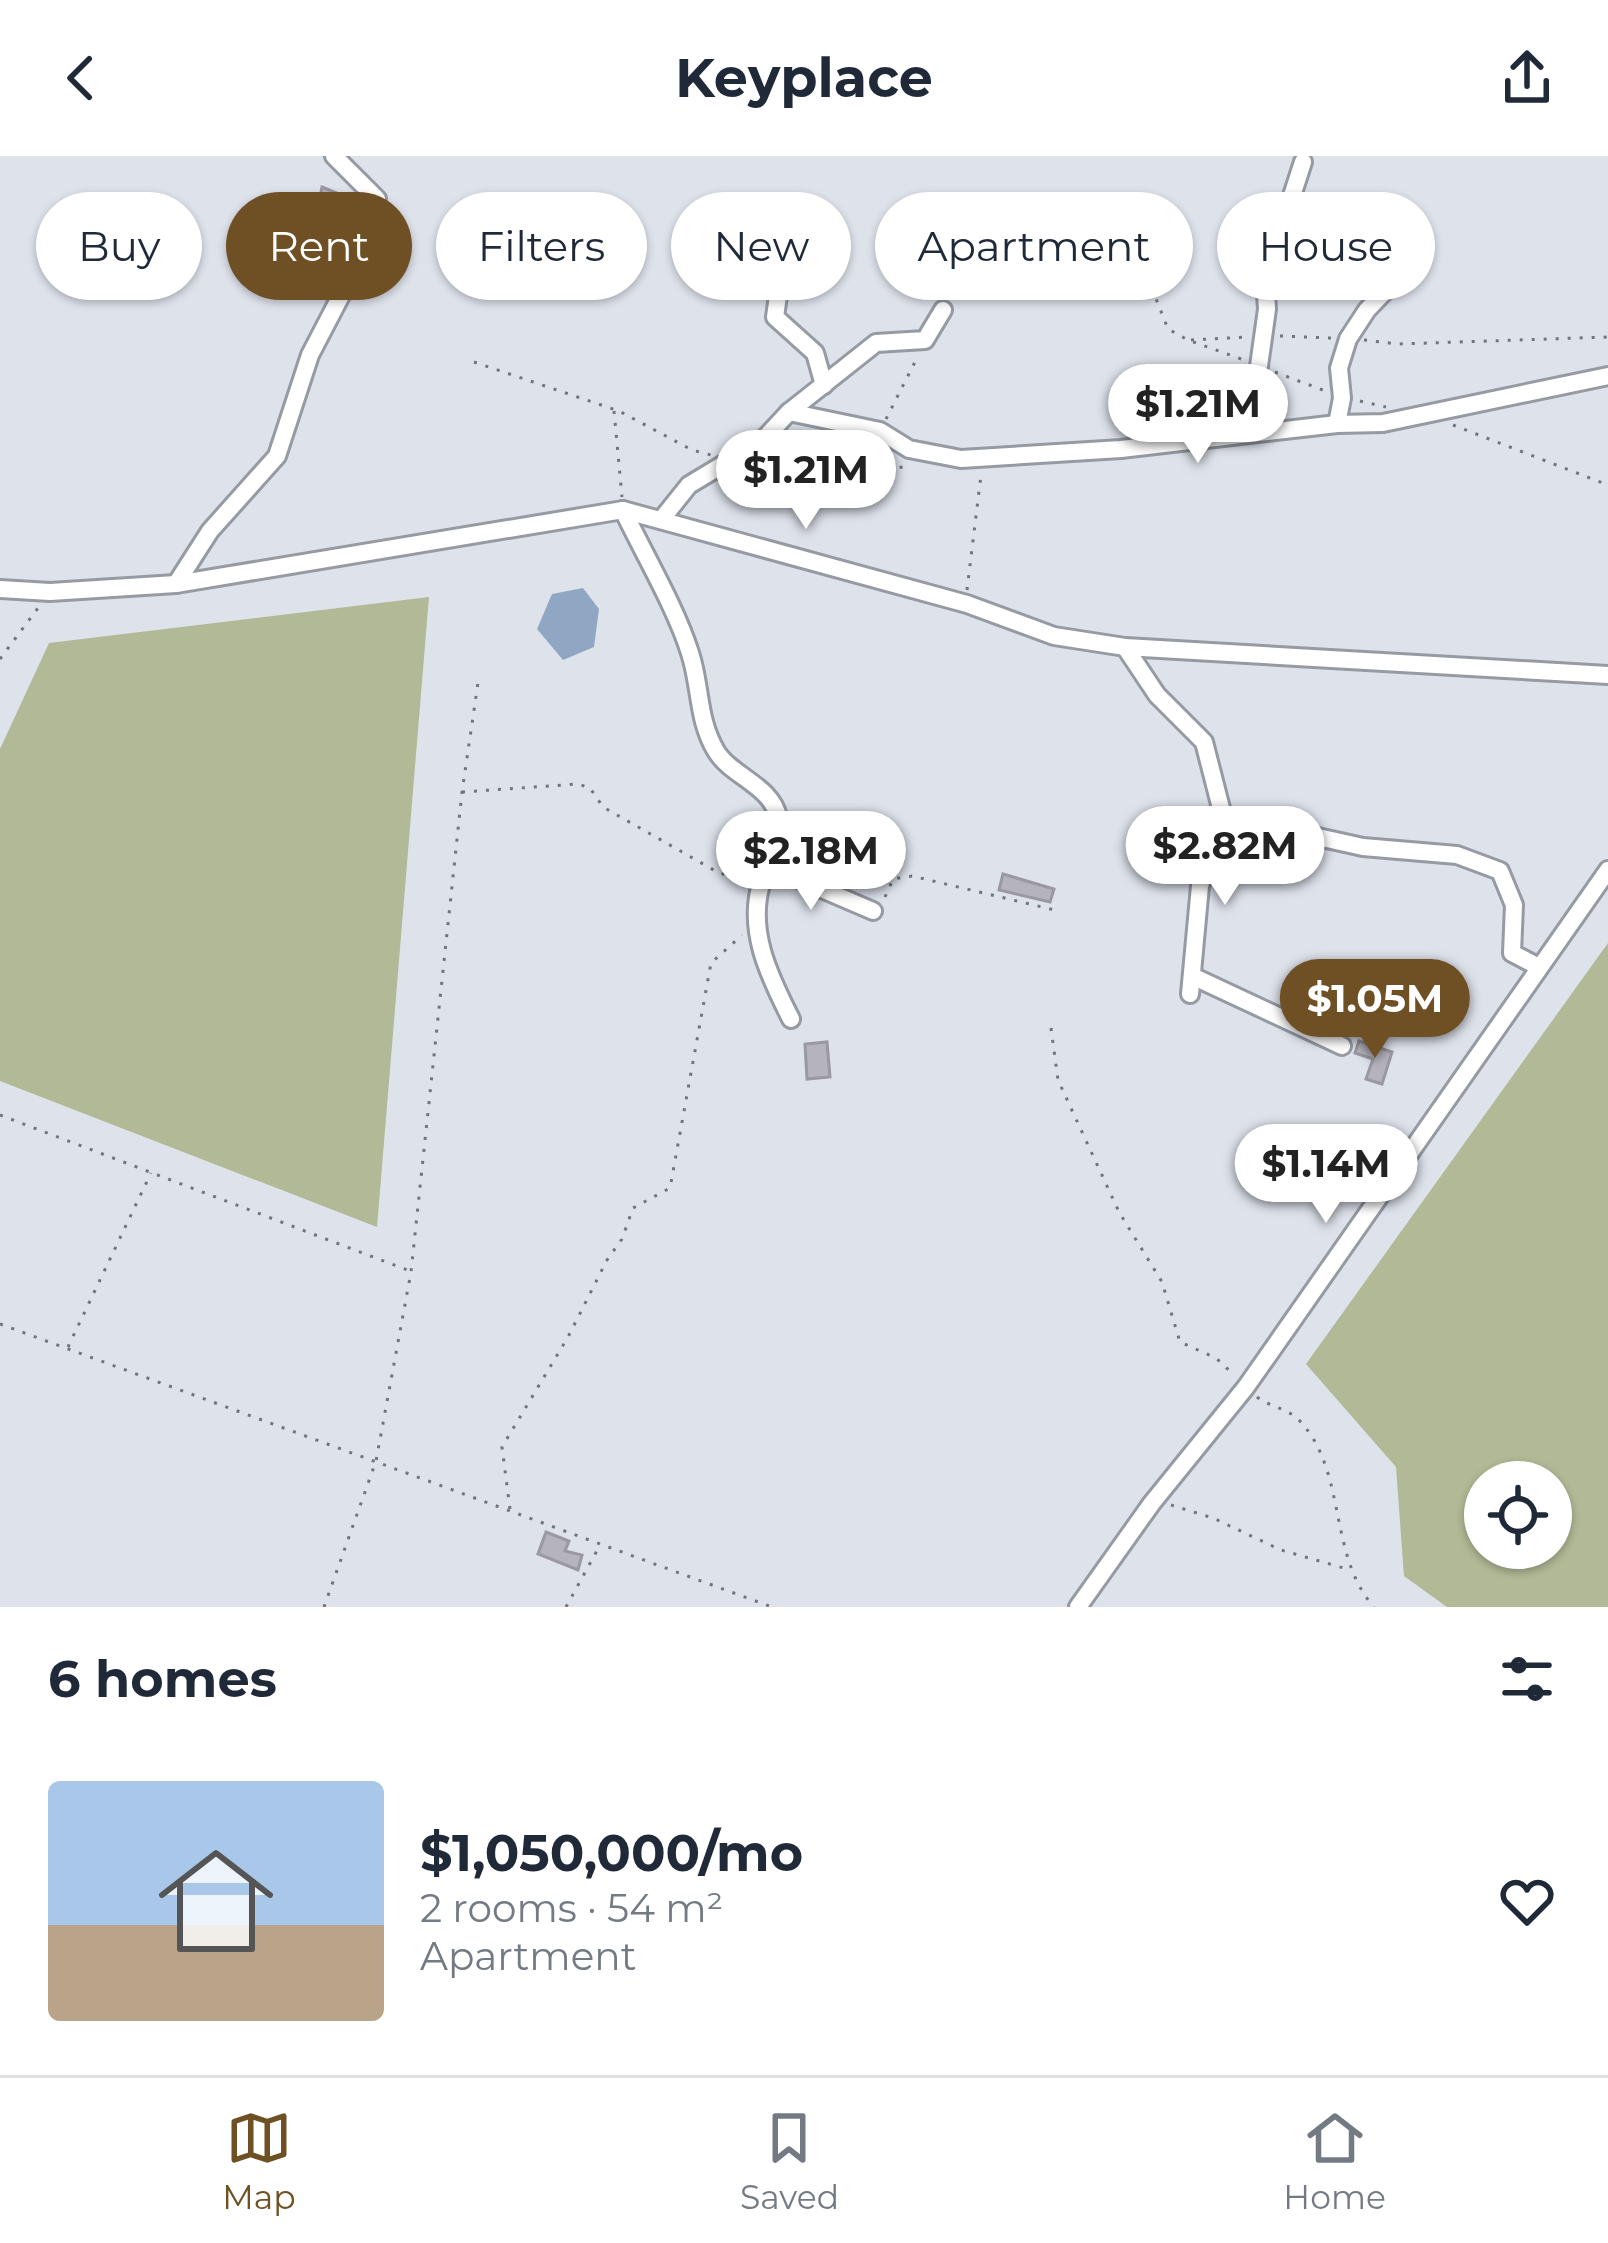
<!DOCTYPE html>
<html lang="en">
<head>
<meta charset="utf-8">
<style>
	:root { --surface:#fff; --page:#f6f6f7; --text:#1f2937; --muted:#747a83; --line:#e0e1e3; --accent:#6f5025 }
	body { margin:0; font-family:Montserrat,sans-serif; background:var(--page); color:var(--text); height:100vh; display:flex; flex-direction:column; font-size:45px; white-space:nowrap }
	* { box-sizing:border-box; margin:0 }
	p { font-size:39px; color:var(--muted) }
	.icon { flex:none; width:66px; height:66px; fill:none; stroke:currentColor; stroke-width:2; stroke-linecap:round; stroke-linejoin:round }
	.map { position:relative; height:1451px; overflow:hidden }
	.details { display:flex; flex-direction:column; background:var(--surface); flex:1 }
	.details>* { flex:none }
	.banner { position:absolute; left:36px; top:36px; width:1536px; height:108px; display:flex; gap:24px }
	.tools { position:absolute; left:1464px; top:1305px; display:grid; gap:24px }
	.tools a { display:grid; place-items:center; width:108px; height:108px; border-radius:50%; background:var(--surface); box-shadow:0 3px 9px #0004; font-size:60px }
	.price { position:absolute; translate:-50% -102px; padding:0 27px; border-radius:42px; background:#fff; color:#222; font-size:39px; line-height:78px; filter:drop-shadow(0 3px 6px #0008) }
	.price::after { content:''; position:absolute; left:50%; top:72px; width:36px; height:27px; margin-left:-18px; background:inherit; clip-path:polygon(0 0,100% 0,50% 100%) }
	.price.active { background:var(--accent); color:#fff }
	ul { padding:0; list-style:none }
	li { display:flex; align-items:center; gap:36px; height:300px; padding:0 48px }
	li span { display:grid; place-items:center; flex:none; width:336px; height:240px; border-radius:12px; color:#555 }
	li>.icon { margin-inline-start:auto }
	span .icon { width:144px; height:144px; fill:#fffc; stroke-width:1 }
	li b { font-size:51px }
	h2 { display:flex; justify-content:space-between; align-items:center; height:144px; padding:0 48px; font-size:51px }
	.tag { padding:0 42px; border-radius:54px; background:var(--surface); box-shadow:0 3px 9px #0004; font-size:42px; line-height:108px }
	.tag.active { background:var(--accent); color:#fff }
	header { display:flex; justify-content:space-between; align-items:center; height:156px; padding:0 48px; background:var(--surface); font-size:54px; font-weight:700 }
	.dock { display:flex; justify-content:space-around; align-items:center; height:168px; border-top:3px solid var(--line); background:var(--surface); font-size:33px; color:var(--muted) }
	.dock a { display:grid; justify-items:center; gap:6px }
	.dock .active { color:var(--accent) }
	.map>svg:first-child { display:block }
	.forest { fill:#b1b996; fill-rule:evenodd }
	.water { fill:#90a7c3 }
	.building { fill:#b5b3bc; stroke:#9a98a1; stroke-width:3 }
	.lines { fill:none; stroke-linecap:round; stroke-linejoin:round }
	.minor-casing { stroke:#969aa3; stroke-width:22 }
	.path { stroke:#71747a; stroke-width:3; stroke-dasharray:3 9; stroke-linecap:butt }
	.minor { stroke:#fff; stroke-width:16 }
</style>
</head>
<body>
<header><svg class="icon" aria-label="back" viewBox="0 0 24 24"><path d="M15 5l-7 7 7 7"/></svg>Keyplace<svg class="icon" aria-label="share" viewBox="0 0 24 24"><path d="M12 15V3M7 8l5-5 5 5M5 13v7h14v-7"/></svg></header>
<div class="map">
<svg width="1608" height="1451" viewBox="0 0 1608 1451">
	<rect width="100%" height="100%" fill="#dee2eb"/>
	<g class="forest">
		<path d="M429 441 377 1071 0 925V593L49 487Z"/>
		<path d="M1608 787V1451H1447L1404 1420 1396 1311 1306 1208ZM1551 1326V1392H1485V1326Z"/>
	</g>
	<path class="water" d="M583 432 599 453 594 491 563 504 537 473 552 438Z"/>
	<g class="building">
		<path d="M322 31 363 48 361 60 335 50 333 59 317 56Z"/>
		<path d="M1003 718 1054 733 1050 746 999 734Z"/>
		<path d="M1359 885 1392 896 1382 928 1366 923 1373 903 1355 897Z"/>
		<path d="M827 886 830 921 807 923 805 888Z"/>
		<path d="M546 1376 569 1385 565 1395 582 1399 578 1414 538 1398Z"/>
	</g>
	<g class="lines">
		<defs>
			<g id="minor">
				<path d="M769 73 781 118 775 161 815 197 824 229"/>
				<path d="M789 256 880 275 909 293 961 303 1121 293 1337 268 1383 267 1608 220"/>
				<path d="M1337 268 1342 242 1339 212 1348 183 1367 154 1414 105 1398 64"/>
				<path d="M1252 277 1250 241 1259 210 1267 153 1265 123 1303 6"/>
				<path d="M623 354C644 398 676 452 690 497 701 530 697 563 716 595 731 620 772 630 778 661 783 684 770 702 763 722 745 771 769 820 791 863"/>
				<path d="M661 364 689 329 762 285 789 256 876 187 925 184 943 154"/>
				<path d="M176 428 210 375 277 300 310 199 371 82 377 43 334 0"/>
				<path d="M0 433 50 436 176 428 623 354 967 448 1054 480 1125 491 1608 519"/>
				<path d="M1125 491 1157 539 1204 586 1223 660 1200 730 1190 838"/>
				<path d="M1223 660 1363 691 1457 699 1500 715 1514 749 1512 797 1539 811"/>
				<path d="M768 710 873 755"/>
				<path d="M1192 820 1342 890"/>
				<path d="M1078 1451 1152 1347 1246 1231 1608 714"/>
			</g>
		</defs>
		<use href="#minor" class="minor-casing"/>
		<g class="path">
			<path d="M1143 110 1168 173 1188 184 1244 204"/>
			<path d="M1280 180 1331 182"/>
			<path d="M1191 184 1247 181"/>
			<path d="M1364 184 1398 188 1608 181"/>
			<path d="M474 206 619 255 692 294 711 299"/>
			<path d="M1275 216 1328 236"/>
			<path d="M1360 245 1386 251"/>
			<path d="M614 255 622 341"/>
			<path d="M886 263 917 202"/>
			<path d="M1453 269 1608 329"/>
			<path d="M721 328 815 327 908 310"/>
			<path d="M967 434 981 319"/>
			<path d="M0 503 38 452"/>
			<path d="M462 636 578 628 590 632 603 651 719 717 747 723"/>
			<path d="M885 741 893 723 912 720 1059 755"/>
			<path d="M1051 872 1058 924 1119 1056 1162 1126 1180 1186 1216 1202 1233 1218"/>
			<path d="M0 959 410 1115"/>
			<path d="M0 1168 772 1451"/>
			<path d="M68 1191 151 1017"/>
			<path d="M1257 1241C1270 1251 1286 1252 1298 1263 1348 1314 1327 1398 1374 1451"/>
			<path d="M1171 1349 1213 1362 1281 1394 1347 1413"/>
			<path d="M510 1353 502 1291 568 1181 607 1104 622 1083 633 1052 670 1032 711 807 742 779"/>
			<path d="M324 1451 376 1305 411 1116 462 636 479 520"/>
			<path d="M566 1451 599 1391"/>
		</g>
		<use href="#minor" class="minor"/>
	</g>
</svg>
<div class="tools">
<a><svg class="icon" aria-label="locate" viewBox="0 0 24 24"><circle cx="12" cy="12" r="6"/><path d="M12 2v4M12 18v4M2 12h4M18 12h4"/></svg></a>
</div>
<b class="price" style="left:1198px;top:310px">$1.21M</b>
<b class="price" style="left:806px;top:376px">$1.21M</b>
<b class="price" style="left:1225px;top:752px">$2.82M</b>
<b class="price" style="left:811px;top:757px">$2.18M</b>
<b class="price active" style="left:1375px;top:905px">$1.05M</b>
<b class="price" style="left:1326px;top:1070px">$1.14M</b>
<div class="banner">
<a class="tag">Buy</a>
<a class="tag active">Rent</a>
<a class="tag">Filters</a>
<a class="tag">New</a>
<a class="tag">Apartment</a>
<a class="tag">House</a>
</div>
</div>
<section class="details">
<h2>6 homes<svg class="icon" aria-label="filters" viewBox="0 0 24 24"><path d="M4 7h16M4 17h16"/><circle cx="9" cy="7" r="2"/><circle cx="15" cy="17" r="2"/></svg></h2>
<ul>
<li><span style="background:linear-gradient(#a9c7e8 60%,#b9a48a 0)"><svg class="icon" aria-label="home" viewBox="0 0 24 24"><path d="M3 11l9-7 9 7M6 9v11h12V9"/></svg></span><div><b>$1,050,000/mo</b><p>2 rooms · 54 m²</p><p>Apartment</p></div><svg class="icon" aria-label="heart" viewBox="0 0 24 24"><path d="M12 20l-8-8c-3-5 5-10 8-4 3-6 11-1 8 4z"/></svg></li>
</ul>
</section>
<nav class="dock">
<a class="active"><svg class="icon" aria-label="map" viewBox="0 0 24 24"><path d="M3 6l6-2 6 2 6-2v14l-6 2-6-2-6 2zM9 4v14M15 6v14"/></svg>Map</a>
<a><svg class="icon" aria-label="saved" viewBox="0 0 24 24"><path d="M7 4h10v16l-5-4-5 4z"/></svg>Saved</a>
<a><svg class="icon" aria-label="home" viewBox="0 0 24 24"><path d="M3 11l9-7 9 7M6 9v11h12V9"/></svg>Home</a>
</nav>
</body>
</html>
